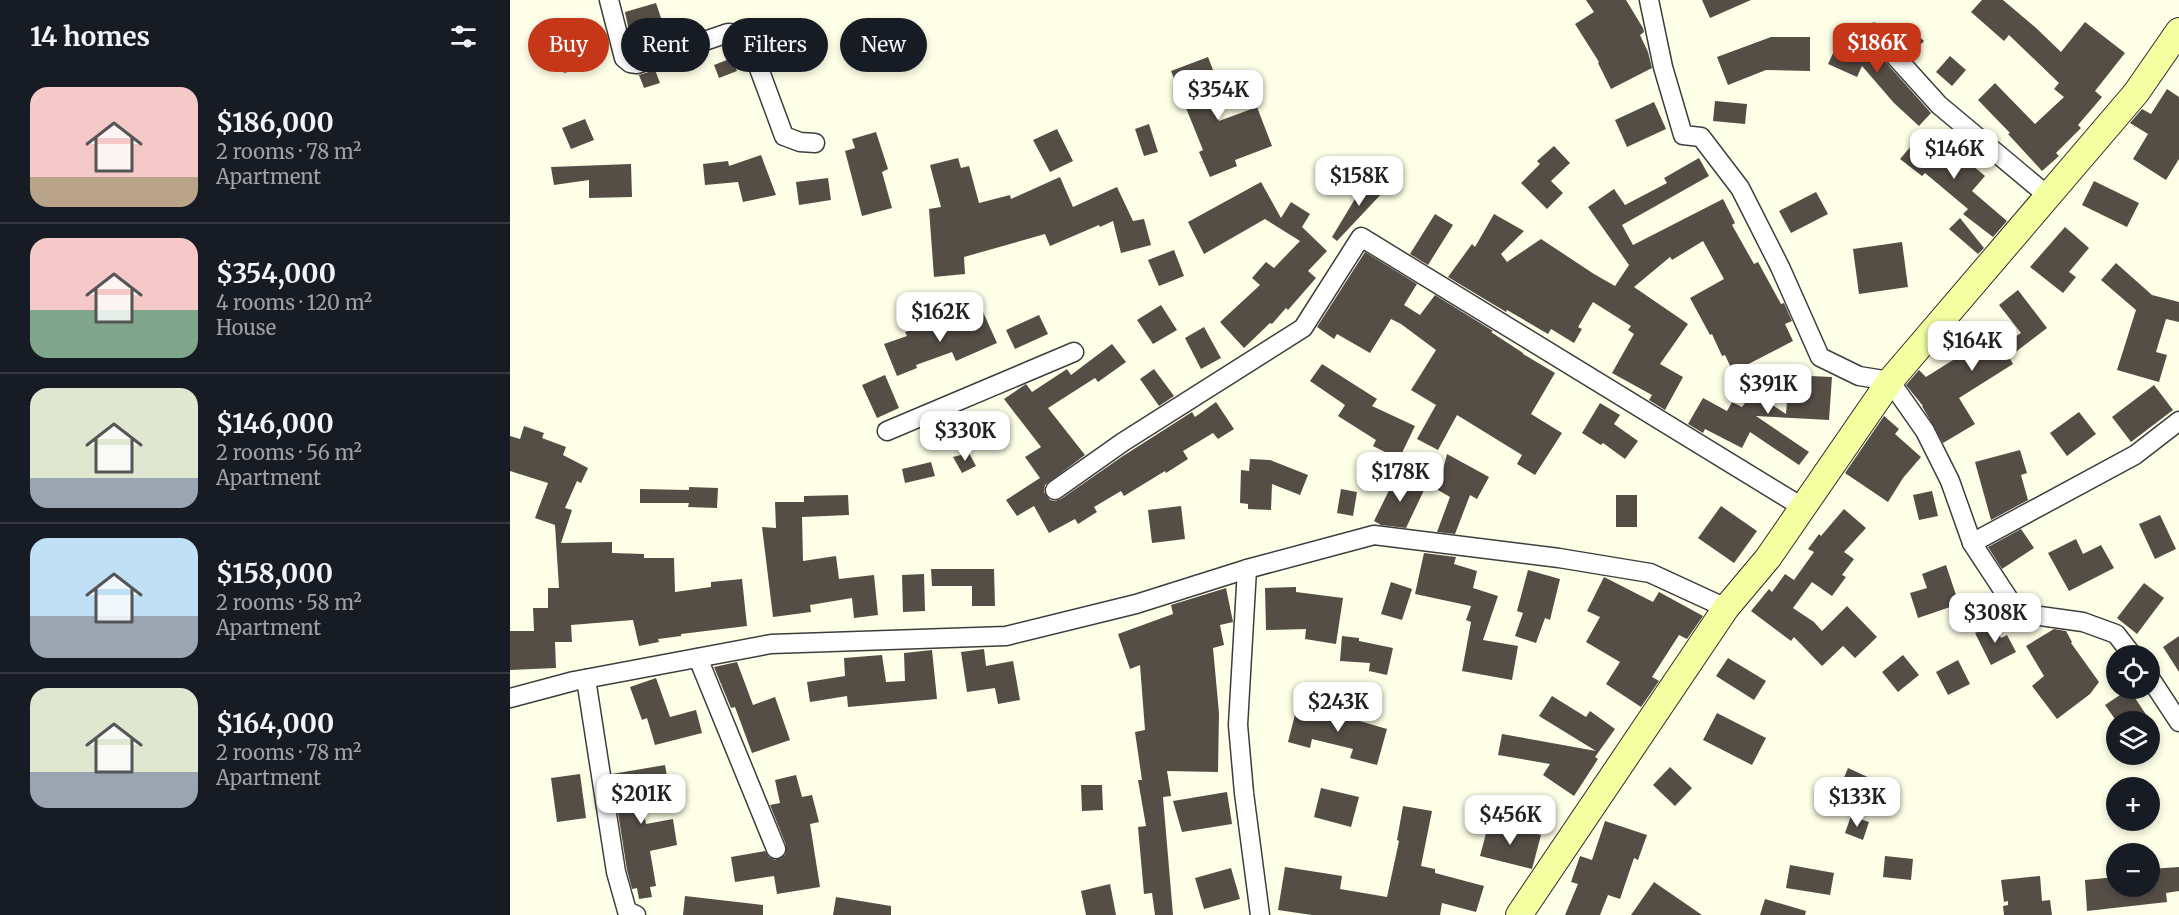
<!DOCTYPE html>
<html lang="en">
<head>
<meta charset="utf-8">
<style>
	:root { --surface:#171b24; --page:#20242c; --text:#f1f3f6; --muted:#9ea1a6; --line:#363941; --accent:#c53718 }
	body { margin:0; font-family:Merriweather,serif; background:var(--page); color:var(--text); height:100vh; display:flex; flex-direction:column; font-size:22px; white-space:nowrap }
	* { box-sizing:border-box; margin:0 }
	p { font-size:20px; color:var(--muted) }
	.icon { flex:none; width:33px; height:33px; fill:none; stroke:currentColor; stroke-width:2; stroke-linecap:round; stroke-linejoin:round }
	.map { position:relative; flex:1; overflow:hidden }
	.details { display:flex; flex-direction:column; background:var(--surface); width:510px }
	.details>* { flex:none }
	.top-card { position:absolute; left:18px; top:18px; width:570px; height:54px; display:flex; gap:12px }
	.buttons { position:absolute; left:1596px; top:645px; display:grid; gap:12px }
	.buttons a { display:grid; place-items:center; width:54px; height:54px; border-radius:50%; background:var(--surface); box-shadow:0 3px 9px #0003; font-size:30px }
	.price { position:absolute; translate:-50% -51px; padding:0 14px; border-radius:12px; background:#fff; color:#222; font-size:20px; line-height:39px; filter:drop-shadow(0 2px 3px #0008) }
	.price::after { content:''; position:absolute; left:50%; top:36px; width:18px; height:14px; margin-left:-9px; background:inherit; clip-path:polygon(0 0,100% 0,50% 100%) }
	.price.on { background:var(--accent); color:#fff }
	ul { padding:0; list-style:none }
	li { display:flex; align-items:center; gap:18px; height:150px; padding:0 30px }
	li+li { border-top:2px solid var(--line) }
	li span { display:grid; place-items:center; flex:none; width:168px; height:120px; border-radius:18px; color:#555 }
	li>.icon { margin-inline-start:auto }
	span .icon { width:72px; height:72px; fill:#fffc; stroke-width:1 }
	li b { font-size:26px }
	h2 { display:flex; justify-content:space-between; align-items:center; height:72px; padding:0 30px; font-size:26px }
	.pill { padding:0 21px; border-radius:27px; background:var(--surface); box-shadow:0 3px 9px #0003; font-size:21px; line-height:54px }
	.pill.on { background:var(--accent); color:#fff }
	main { display:flex; flex:1; min-height:0 }
	.map>svg:first-child { display:block }
	.building { fill:#544e46 }
	.lines { fill:none; stroke-linecap:round; stroke-linejoin:round }
	.street-casing { stroke:#3d3d3d; stroke-width:21 }
	.secondary-casing { stroke:#2c2c2c; stroke-width:28 }
	.street { stroke:#fff; stroke-width:18 }
	.secondary { stroke:#f4ffa2; stroke-width:26 }
</style>
</head>
<body>
<main>
<section class="details">
<h2>14 homes<svg class="icon" aria-label="filters" viewBox="0 0 24 24"><path d="M4 7h16M4 17h16"/><circle cx="9" cy="7" r="2"/><circle cx="15" cy="17" r="2"/></svg></h2>
<ul>
<li><span style="background:linear-gradient(#f6c9c9 75%,#b9a48a 0)"><svg class="icon" aria-label="home" viewBox="0 0 24 24"><path d="M3 11l9-7 9 7M6 9v11h12V9"/></svg></span><div><b>$186,000</b><p>2 rooms · 78 m²</p><p>Apartment</p></div></li>
<li><span style="background:linear-gradient(#f6c9c9 60%,#7fa58c 0)"><svg class="icon" aria-label="home" viewBox="0 0 24 24"><path d="M3 11l9-7 9 7M6 9v11h12V9"/></svg></span><div><b>$354,000</b><p>4 rooms · 120 m²</p><p>House</p></div></li>
<li><span style="background:linear-gradient(#dfe7d0 75%,#9aa5b1 0)"><svg class="icon" aria-label="home" viewBox="0 0 24 24"><path d="M3 11l9-7 9 7M6 9v11h12V9"/></svg></span><div><b>$146,000</b><p>2 rooms · 56 m²</p><p>Apartment</p></div></li>
<li><span style="background:linear-gradient(#bfe0f5 65%,#9aa5b1 0)"><svg class="icon" aria-label="home" viewBox="0 0 24 24"><path d="M3 11l9-7 9 7M6 9v11h12V9"/></svg></span><div><b>$158,000</b><p>2 rooms · 58 m²</p><p>Apartment</p></div></li>
<li><span style="background:linear-gradient(#dfe7d0 70%,#9aa5b1 0)"><svg class="icon" aria-label="home" viewBox="0 0 24 24"><path d="M3 11l9-7 9 7M6 9v11h12V9"/></svg></span><div><b>$164,000</b><p>2 rooms · 78 m²</p><p>Apartment</p></div></li>
</ul>
</section>
<div class="map">
<svg width="1669" height="915" viewBox="0 0 1669 915">
	<rect width="100%" height="100%" fill="#feffe7"/>
	<g class="building">
		<path d="M1076 0H1116L1133 28 1134 32 1130 35 1138 52 1142 68 1101 89 1088 63 1089 62 1065 24 1084 12Z"/>
		<path d="M1192 0H1241L1200 18Z"/>
		<path d="M1472 0H1493L1525 27 1551 52 1575 22 1615 53 1585 91 1592 97 1568 125 1571 128 1546 153 1549 156 1532 171 1498 134 1500 133 1468 100 1485 83 1525 124 1554 97 1544 89 1549 83 1499 35 1494 41 1461 12Z"/>
		<path d="M146 3 155 30 121 41 115 12Z"/>
		<path d="M1394 23 1414 41 1400 56 1382 36Z"/>
		<path d="M1334 30 1355 39 1421 113 1409 126 1384 103 1352 66 1347 77 1318 64Z"/>
		<path d="M1261 37H1300V71L1256 70 1218 85 1207 57Z"/>
		<path d="M67 39 76 67 54 73 45 46Z"/>
		<path d="M1440 56 1456 70 1442 86 1426 72Z"/>
		<path d="M698 57 710 88 698 92 709 121 747 107 762 146 725 160 727 166 700 177 689 152 693 150 661 71Z"/>
		<path d="M222 58 227 71 209 78 204 65Z"/>
		<path d="M145 70 150 83 134 88 129 75Z"/>
		<path d="M1657 89 1669 97V159L1656 180 1623 159 1638 134 1620 123 1632 109 1641 114Z"/>
		<path d="M1205 101 1237 104 1235 124 1203 121Z"/>
		<path d="M1144 102 1156 129 1117 147 1105 120Z"/>
		<path d="M75 119 84 140 61 149 52 128Z"/>
		<path d="M639 124 648 152 634 156 625 129Z"/>
		<path d="M547 129 563 161 540 172 523 140Z"/>
		<path d="M366 132 378 169 372 172 382 208 352 216 335 151 345 148 342 139Z"/>
		<path d="M1413 132 1441 154 1444 150 1475 176 1462 191 1497 221 1483 237 1453 214 1458 209 1415 173 1412 176 1390 159Z"/>
		<path d="M1044 146 1060 163 1041 181 1053 193 1037 209 1011 183 1030 164 1027 161Z"/>
		<path d="M251 155 266 195 233 202 228 182 195 185 193 164 218 161 219 166Z"/>
		<path d="M448 158 451 168 459 166 469 203 500 195 501 199 550 177 563 207 607 187 623 221 634 219 641 245 611 253 603 221 590 227 589 225 540 246 535 234 454 257 455 274 424 277 419 209 431 207 420 165Z"/>
		<path d="M1189 158 1199 176 1112 225 1123 245 1213 199 1225 223 1222 225 1244 264 1248 262 1271 304 1274 303 1282 321 1275 324 1283 341 1223 372 1215 355 1212 356 1202 334 1200 335 1180 298 1214 279 1193 241 1162 260 1160 257 1124 287 1178 324 1150 364 1173 377 1155 410 1139 400 1142 395 1102 373 1124 334 1118 330 1121 326 1083 302 1068 327 1072 329 1064 343 1041 329 1038 334 997 310 996 312 938 277 962 244 965 247 984 214 1014 231 991 254 997 262 1031 239 1084 274 1105 286 1119 265 1078 207 1104 189 1115 205 1157 183 1154 178Z"/>
		<path d="M121 164 122 197 79 198V180L44 185 41 167Z"/>
		<path d="M318 178 321 200 289 205 286 182Z"/>
		<path d="M857 179 875 190 827 241 822 237Z"/>
		<path d="M1584 181 1629 203 1617 227 1572 205Z"/>
		<path d="M751 182 771 218 781 202 800 214 792 227 817 251 798 271 806 278 778 310 776 308 762 324 760 323 734 348 710 322 750 285 742 278 756 262 764 268 790 241 755 219 694 254 678 222Z"/>
		<path d="M1306 192 1318 214 1281 233 1269 211Z"/>
		<path d="M925 214 943 225 918 265 900 254Z"/>
		<path d="M1450 218 1474 248 1468 254 1439 229Z"/>
		<path d="M1555 227 1579 248 1559 272 1566 277 1553 293 1520 267Z"/>
		<path d="M1392 242 1398 287 1349 294 1343 249Z"/>
		<path d="M664 250 674 276 649 286 638 260Z"/>
		<path d="M855 252 907 284 894 305 910 315 925 295 983 331 981 332 1013 353V354L1045 373 1021 414 1052 433 1025 475 1007 464 1012 455 947 415 928 450 907 439 926 405 901 390 926 350 891 324 881 319 860 353 827 334 824 339 807 327Z"/>
		<path d="M1606 263 1642 295 1669 302V322L1656 319 1646 352 1657 355 1649 382 1607 370 1626 310 1591 280Z"/>
		<path d="M1508 290 1537 328 1499 357 1503 364 1449 398 1465 424 1433 443 1412 406H1413L1396 385 1409 370 1416 377 1470 343 1478 354 1511 333 1489 305Z"/>
		<path d="M651 305 667 330 643 344 627 320Z"/>
		<path d="M473 312 487 343 446 361 442 352 406 365 407 368 387 376 374 344 397 336 395 332 421 323 425 333Z"/>
		<path d="M529 315 538 334 505 349 496 330Z"/>
		<path d="M694 327 711 358 691 369 675 338Z"/>
		<path d="M602 344 616 362 588 382 585 378 538 408 575 455 535 485 534 492 540 500 545 501 551 499 613 456 682 412 685 417 706 402 724 429 708 439 703 433 673 451 678 459 656 473 655 471 614 496 611 491 584 507 587 512 568 524 565 519 539 533 524 506 507 516 496 500 530 478 515 457 531 447 494 399 516 384 522 392 557 369 561 375Z"/>
		<path d="M812 364 867 399 862 406 905 426 889 459 863 446 866 440 828 416 835 405 800 381Z"/>
		<path d="M644 369 664 396 649 406 630 379Z"/>
		<path d="M375 375 389 408 367 418 352 385Z"/>
		<path d="M1279 375 1322 377 1319 420 1246 416 1299 452 1289 465 1240 432 1232 448 1195 429 1193 433 1178 424 1193 398 1217 411 1222 402 1232 407 1243 392 1276 414Z"/>
		<path d="M1644 385 1663 410 1621 442 1602 417Z"/>
		<path d="M1090 403 1110 415 1104 424 1128 441 1115 459 1093 443 1091 445 1072 433Z"/>
		<path d="M1569 412 1586 434 1557 456 1540 433Z"/>
		<path d="M1374 416 1389 429 1385 434 1411 457 1393 478 1378 502 1335 473Z"/>
		<path d="M14 426 34 433 32 438 56 447 53 455 78 468 71 483 67 481 55 508 62 510 51 543 102 542V553L134 554V558H164L165 592 201 587V582L232 579 237 626 171 634V636L148 639 149 642 129 646 123 620 61 625 62 642H45L46 668 0 670V631H24L23 608H38V588H49L45 525 25 518 38 483 0 471V436L10 439Z"/>
		<path d="M1510 450 1517 473 1511 475 1518 500 1481 520 1465 462Z"/>
		<path d="M459 453 466 466 452 473 443 457Z"/>
		<path d="M937 454 979 477 967 499 960 495 945 534 927 532 940 497 928 490Z"/>
		<path d="M740 459 760 460 798 475 790 495 762 484 761 510 738 509V504L730 503 731 470 739 471Z"/>
		<path d="M421 462 425 476 395 483 392 469Z"/>
		<path d="M887 474 915 488 896 528 871 525 864 521Z"/>
		<path d="M179 487 208 488 207 508 178 507 179 503H130V489L179 490Z"/>
		<path d="M831 489 847 492 843 516 827 513Z"/>
		<path d="M1422 491 1428 516 1409 520 1403 495Z"/>
		<path d="M338 495 339 515 292 517 293 561 326 556 329 579 364 575 368 615 344 618 342 598 300 605 301 612 263 617 252 527 266 528 265 502H294V496Z"/>
		<rect x="1106" y="495" width="21" height="32"/>
		<path d="M671 506 675 539 642 543 638 510Z"/>
		<path d="M1211 506 1247 531 1224 563 1188 538Z"/>
		<path d="M1334 509 1356 528 1334 552 1344 559 1332 575 1336 577 1322 596 1302 582 1283 608 1304 622 1312 631 1337 606 1367 637 1345 658 1333 646 1312 666 1284 637 1281 641 1241 611 1259 589 1262 592 1275 574 1284 580 1304 552 1298 549 1309 534 1311 536Z"/>
		<path d="M1650 515 1666 549 1645 559 1629 524Z"/>
		<path d="M1511 529 1524 548 1492 569 1478 547Z"/>
		<path d="M1566 539 1573 554 1591 545 1604 568 1559 591 1538 553Z"/>
		<path d="M914 553 946 557 944 564 967 571 963 588 988 596 973 640 1008 646 1002 680 952 671 961 622 956 620 961 606 905 594Z"/>
		<path d="M1436 565 1449 604 1408 618 1400 593 1417 588 1412 574Z"/>
		<path d="M421 569H484L485 606H462V586H422Z"/>
		<path d="M1018 570 1050 579 1040 620 1035 618 1026 643 1005 636 1013 613 1007 611Z"/>
		<path d="M414 574 415 611 393 612 392 575Z"/>
		<path d="M1094 577 1143 602 1149 592 1193 616 1177 639 1169 635 1142 677 1149 681 1131 707 1096 684 1110 662 1076 642 1090 617 1077 611Z"/>
		<path d="M881 582 902 589 892 620 871 614Z"/>
		<path d="M1634 583 1654 598 1627 634 1607 618Z"/>
		<path d="M786 587V592L833 598 826 644 795 639 796 629 756 630 755 588Z"/>
		<path d="M716 588 723 622 710 625 714 645 703 648 709 713 708 772 657 771 661 796 653 797 663 915H645L642 893 634 894 628 827 636 826 628 780H632L625 732 635 730 630 665 620 669 608 634 663 614 661 605Z"/>
		<path d="M1484 624 1491 638 1497 635 1506 652 1481 665 1465 633Z"/>
		<path d="M1544 629 1556 631 1562 642 1561 643 1589 682 1580 694 1547 719 1522 686 1534 676 1516 646Z"/>
		<path d="M832 636 849 638V641L883 648 877 675 859 671 860 663 830 661Z"/>
		<path d="M1669 636V672L1653 647Z"/>
		<path d="M474 649 476 666 503 661 510 700 488 704 485 688 457 692 451 652Z"/>
		<path d="M422 650 427 699 338 707 337 696 300 702 297 682 335 676 334 658 372 655 376 682 395 681 394 653Z"/>
		<path d="M1393 655 1409 675 1388 692 1372 672Z"/>
		<path d="M1218 658 1256 681 1244 700 1206 676Z"/>
		<path d="M1448 660 1460 684 1438 695 1426 672Z"/>
		<path d="M227 662 243 705 265 697 280 740 242 753 225 707 221 708 204 667Z"/>
		<path d="M146 678 160 717 186 710 192 733 145 745 137 718 132 720 120 687Z"/>
		<path d="M1619 689 1641 722H1607L1595 705Z"/>
		<path d="M1042 696 1076 717 1080 711 1105 729 1085 757 1088 759 1064 796 1033 775 1040 764 988 755 992 734 1086 751 1029 716Z"/>
		<path d="M788 703 877 729 867 765 840 758 843 749 802 739 800 748 778 742Z"/>
		<path d="M1207 713 1256 738 1242 765 1193 740Z"/>
		<path d="M155 765 159 788 130 793 136 824 163 819 167 845 140 851 146 886 140 887 142 897 129 899 127 888 122 889 117 870 102 774Z"/>
		<path d="M1160 767 1182 788 1165 806 1143 785Z"/>
		<path d="M1338 768 1362 779 1349 807 1326 797Z"/>
		<path d="M70 774 76 818 47 822 41 778Z"/>
		<path d="M286 775 292 797 302 795 309 822 300 824 310 887 267 894 264 876 225 882 221 857 255 851 259 857 265 860 275 855 276 845 260 805 270 803 265 780Z"/>
		<path d="M571 785H592L593 810 572 811Z"/>
		<path d="M811 788 849 797 841 827 804 817Z"/>
		<path d="M717 792 722 824 672 832 663 801Z"/>
		<path d="M893 806 922 811 911 866 925 869V873L974 886 966 912 932 903 930 915H802L768 910 775 867 832 876 830 889 877 897 889 841 887 840Z"/>
		<path d="M1341 816 1359 822 1353 840 1335 833Z"/>
		<path d="M1095 821 1137 835 1128 860 1124 858 1110 899 1098 895 1090 915H1055L1068 884 1061 882 1070 856 1082 860Z"/>
		<path d="M979 822 1031 835 1022 869 970 856Z"/>
		<path d="M1375 856 1403 859 1401 880 1373 877Z"/>
		<path d="M1280 865 1324 873 1320 895 1276 888Z"/>
		<path d="M1669 867V891L1656 893 1657 902 1577 911 1575 880 1606 877V886H1640V869Z"/>
		<path d="M721 868 730 899 694 909 685 878Z"/>
		<path d="M1530 876 1532 901 1540 900 1542 915H1494L1493 906 1498 905V901L1494 902 1491 880Z"/>
		<path d="M1144 882 1192 915H1121Z"/>
		<path d="M600 884 606 915H576L571 891Z"/>
		<path d="M175 896 253 905V915H173Z"/>
		<path d="M326 897 381 906V915H323Z"/>
		<path d="M1255 899 1296 911 1295 915H1250Z"/>
	</g>
	<g class="lines">
		<defs>
			<g id="street">
				<path d="M99 0 114 58 120 63 127 64 218 33 229 34 241 47 274 136 290 142 305 143"/>
				<path d="M1139 0 1153 67 1173 135 1191 137 1230 188 1270 267 1310 357 1349 376 1380 381 1415 431 1440 481 1462 543 1508 613 1573 622 1606 634 1623 656"/>
				<path d="M1364 33 1429 105 1538 196"/>
				<path d="M377 431 564 352"/>
				<path d="M545 490 613 442 793 328 851 237 1292 507"/>
				<path d="M1462 543 1625 455 1669 421"/>
				<path d="M737 569 728 725 734 793 750 915"/>
				<path d="M188 658 266 849"/>
				<path d="M1640 678 1669 722"/>
				<path d="M76 679 106 872 117 911 126 915"/>
				<path d="M0 698 64 681 261 644 496 636 626 604 737 569 864 535 1049 558 1140 573 1216 608"/>
			</g>
			<path id="secondary" d="M1009 915 1216 608 1258 558 1380 381 1626 93 1669 31"/>
		</defs>
		<use href="#street" class="street-casing"/>
		<use href="#secondary" class="secondary-casing"/>
		<use href="#street" class="street"/>
		<use href="#secondary" class="secondary"/>
	</g>
</svg>
<div class="buttons">
<a><svg class="icon" aria-label="locate" viewBox="0 0 24 24"><circle cx="12" cy="12" r="6"/><path d="M12 2v4M12 18v4M2 12h4M18 12h4"/></svg></a>
<a><svg class="icon" aria-label="layers" viewBox="0 0 24 24"><path d="M12 4l9 5-9 5-9-5zM3 14l9 5 9-5"/></svg></a>
<a>+</a>
<a>−</a>
</div>
<b class="price on" style="left:1367px;top:74px">$186K</b>
<b class="price" style="left:708px;top:121px">$354K</b>
<b class="price" style="left:1444px;top:180px">$146K</b>
<b class="price" style="left:849px;top:207px">$158K</b>
<b class="price" style="left:430px;top:343px">$162K</b>
<b class="price" style="left:1462px;top:372px">$164K</b>
<b class="price" style="left:1258px;top:415px">$391K</b>
<b class="price" style="left:455px;top:462px">$330K</b>
<b class="price" style="left:890px;top:503px">$178K</b>
<b class="price" style="left:1485px;top:644px">$308K</b>
<b class="price" style="left:828px;top:733px">$243K</b>
<b class="price" style="left:131px;top:825px">$201K</b>
<b class="price" style="left:1347px;top:828px">$133K</b>
<b class="price" style="left:1000px;top:846px">$456K</b>
<div class="top-card">
<a class="pill on">Buy</a>
<a class="pill">Rent</a>
<a class="pill">Filters</a>
<a class="pill">New</a>
</div>
</div>
</main>
</body>
</html>
